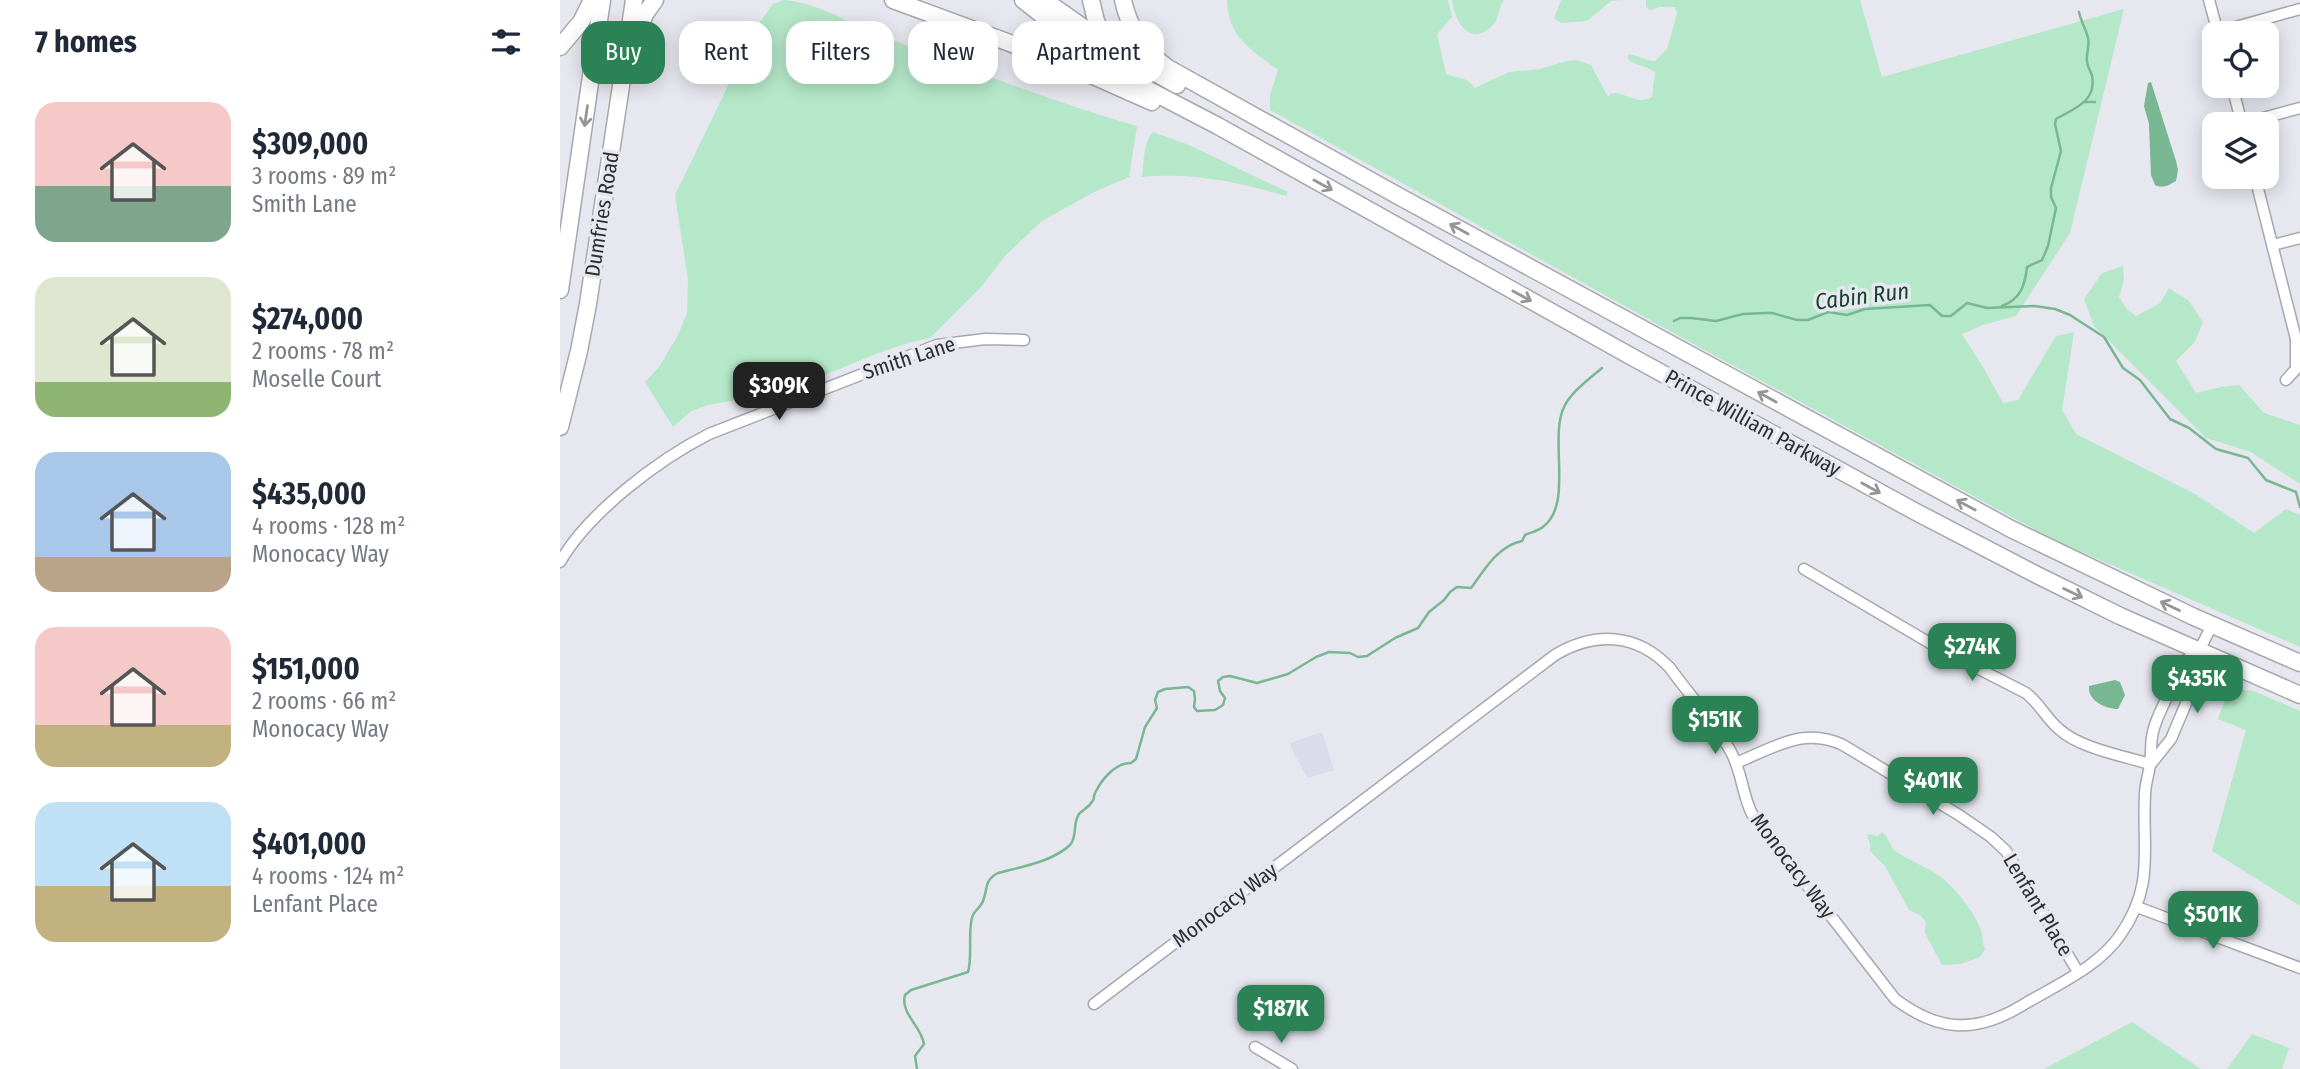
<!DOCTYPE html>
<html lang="en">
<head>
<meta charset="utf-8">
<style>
	:root { --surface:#fff; --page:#f6f6f7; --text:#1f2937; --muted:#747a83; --accent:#2b8255 }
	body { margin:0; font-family:"Fira Sans Condensed",sans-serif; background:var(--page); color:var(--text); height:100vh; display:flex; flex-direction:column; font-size:26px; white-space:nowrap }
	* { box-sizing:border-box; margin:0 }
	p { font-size:23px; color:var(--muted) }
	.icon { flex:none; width:38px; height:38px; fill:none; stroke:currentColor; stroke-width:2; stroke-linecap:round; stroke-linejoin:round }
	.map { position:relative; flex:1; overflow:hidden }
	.panel { display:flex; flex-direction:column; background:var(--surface); width:560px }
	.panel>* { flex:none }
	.hud { position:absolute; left:21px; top:21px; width:665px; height:63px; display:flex; gap:14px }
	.controls { position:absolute; left:1642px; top:21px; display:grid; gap:14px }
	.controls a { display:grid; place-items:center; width:77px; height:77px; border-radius:14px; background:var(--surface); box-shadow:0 4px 18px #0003; font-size:35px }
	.price { position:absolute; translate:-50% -60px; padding:0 16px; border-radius:14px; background:var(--accent); color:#fff; font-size:23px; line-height:46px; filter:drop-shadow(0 2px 4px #0008) }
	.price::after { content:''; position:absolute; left:50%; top:42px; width:21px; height:16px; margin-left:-10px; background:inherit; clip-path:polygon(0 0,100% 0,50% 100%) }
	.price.active { background:#222; color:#fff }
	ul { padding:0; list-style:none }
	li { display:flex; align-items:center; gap:21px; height:175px; padding:0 35px }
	li span { display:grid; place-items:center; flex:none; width:196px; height:140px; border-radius:21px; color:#555 }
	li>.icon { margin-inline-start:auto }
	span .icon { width:84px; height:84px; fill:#fffc; stroke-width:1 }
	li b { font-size:30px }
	h2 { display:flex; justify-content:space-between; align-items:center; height:84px; padding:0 35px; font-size:30px }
	.chip { padding:0 24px; border-radius:21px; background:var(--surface); box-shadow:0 4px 18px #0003; font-size:24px; line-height:63px }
	.chip.active { background:var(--accent); color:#fff }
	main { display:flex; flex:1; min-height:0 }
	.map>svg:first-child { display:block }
	.built { fill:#dbdbeb }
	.green { fill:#b5e8c8 }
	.water { fill:#78b791 }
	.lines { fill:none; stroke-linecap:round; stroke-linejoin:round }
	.stream { stroke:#78b791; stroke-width:2.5 }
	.minor-casing { stroke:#a7a7af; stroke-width:13 }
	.trunk-casing { stroke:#a7a7af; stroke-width:19 }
	.minor { stroke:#fff; stroke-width:10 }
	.trunk { stroke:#fff; stroke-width:16 }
	.oneway { stroke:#969698 }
	.labels { text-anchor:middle; stroke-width:7; stroke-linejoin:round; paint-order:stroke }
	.street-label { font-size:21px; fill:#2e2e31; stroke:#e7e7f0 }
	.water-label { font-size:23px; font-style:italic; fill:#16472d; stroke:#e7e7f0 }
</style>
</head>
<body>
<main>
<section class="panel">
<h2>7 homes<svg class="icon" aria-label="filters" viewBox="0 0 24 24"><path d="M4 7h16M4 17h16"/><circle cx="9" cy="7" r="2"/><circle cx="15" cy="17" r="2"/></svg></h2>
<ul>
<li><span style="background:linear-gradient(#f6c9c9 60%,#7fa58c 0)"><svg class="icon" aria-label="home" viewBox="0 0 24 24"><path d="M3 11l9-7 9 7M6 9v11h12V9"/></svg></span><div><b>$309,000</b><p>3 rooms · 89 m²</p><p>Smith Lane</p></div></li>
<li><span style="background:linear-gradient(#dfe7d0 75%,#8fb573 0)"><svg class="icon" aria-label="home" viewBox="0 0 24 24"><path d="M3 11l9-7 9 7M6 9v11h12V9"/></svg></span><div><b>$274,000</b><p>2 rooms · 78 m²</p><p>Moselle Court</p></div></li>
<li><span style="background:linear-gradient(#a9c7e8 75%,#b9a48a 0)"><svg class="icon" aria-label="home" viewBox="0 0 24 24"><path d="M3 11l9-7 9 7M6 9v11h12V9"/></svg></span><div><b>$435,000</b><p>4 rooms · 128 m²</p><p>Monocacy Way</p></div></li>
<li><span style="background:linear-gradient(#f6c9c9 70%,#c2b280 0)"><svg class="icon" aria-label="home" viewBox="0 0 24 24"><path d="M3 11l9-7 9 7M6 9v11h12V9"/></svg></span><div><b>$151,000</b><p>2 rooms · 66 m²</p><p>Monocacy Way</p></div></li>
<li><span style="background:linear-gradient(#bfe0f5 60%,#c2b280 0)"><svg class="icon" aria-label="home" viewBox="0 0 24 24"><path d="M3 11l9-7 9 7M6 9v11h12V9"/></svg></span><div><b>$401,000</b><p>4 rooms · 124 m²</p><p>Lenfant Place</p></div></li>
</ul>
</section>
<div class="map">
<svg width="1740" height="1069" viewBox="0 0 1740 1069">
	<rect width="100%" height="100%" fill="#e7e7f0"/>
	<path class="built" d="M762 732 774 770 748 778 734 754 730 743Z"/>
	<g class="green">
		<path d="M224 0C259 3 288 23 319 35 405 67 490 101 577 126L569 177 532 193 482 221 445 256 422 286 370 338 348 343 316 354 245 383 206 395 148 405 130 412 113 427 85 382 99 367 118 335 127 313 128 280 115 195 197 26 213 4Z"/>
		<path d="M667 0H888L892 17 877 34 886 74C897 79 907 76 915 88L949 72 980 69 1007 61 1017 60 1031 65 1048 97 1051 93C1066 92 1078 106 1092 97L1095 73C1087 64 1075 67 1067 58L1069 54C1079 56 1086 61 1095 61L1107 49 1117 14 1115 7H1099L1091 10 1086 7V0H1300L1322 77 1564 9 1510 233 1456 316 1423 325 1402 334 1423 367 1443 403 1458 400 1496 336 1514 332 1502 410 1516 434 1635 494 1694 533 1726 509 1740 515V647L1494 540 1119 336 710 110V95L718 70C691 49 668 38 667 0Z"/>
		<path d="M892 0H944C938 8 940 18 932 26 909 48 895 21 892 0Z"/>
		<path d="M1001 0H1061L1051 1 1027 21 1001 23 994 18Z"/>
		<path d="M593 132 629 145 728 192 726 196C679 182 631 172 582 177 584 163 583 143 593 132Z"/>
		<path d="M1563 266 1564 280 1559 297 1567 309 1576 316 1600 303 1609 288 1629 301 1643 322 1635 342 1616 361 1636 393 1661 387 1679 385 1704 413 1740 425V484L1691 452 1646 438 1534 326 1524 299 1542 273Z"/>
		<path d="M1669 689 1694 691 1740 711V906L1652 851 1686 730 1658 719Z"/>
		<path d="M1322 832C1329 837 1329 844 1334 850 1339 855 1365 867 1372 871 1390 881 1417 913 1422 934 1423 940 1422 943 1425 949L1420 957 1401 964 1382 965 1365 933 1366 922 1360 915 1349 910 1325 866 1310 851V844L1307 834 1318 836Z"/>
		<path d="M1572 1022 1641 1069H1484Z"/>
		<path d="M1692 1034 1729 1048 1722 1069H1667Z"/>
	</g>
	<g class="water">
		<path d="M1591 82 1616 161 1618 170 1616 181C1609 185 1603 189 1595 185L1591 175 1589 124 1584 106 1588 83Z"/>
		<path d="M1555 680 1560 682 1565 695 1558 709C1545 709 1527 700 1529 686Z"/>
	</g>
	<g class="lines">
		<g class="stream">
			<path d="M1525 102H1535"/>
			<path d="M1442 306C1461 299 1465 285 1467 267L1482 260 1488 246 1496 208 1491 197V188L1501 151 1495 124 1496 119C1513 109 1537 102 1532 76 1531 71 1527 67 1527 61 1526 53 1530 46 1528 38 1526 29 1521 22 1519 12"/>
			<path d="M1114 321 1120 318H1131L1156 321 1183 314 1205 313H1212L1237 320H1248L1268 312 1287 315 1305 309 1370 305 1382 316H1391L1407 303 1427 308 1475 306 1495 309 1510 315 1544 337 1563 368 1580 380 1610 419 1629 428 1656 449 1688 458 1706 480 1736 492 1740 507"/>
			<path d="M357 1069 355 1056 364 1044C361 1026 340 1013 345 995L351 990 408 972C413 957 407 927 413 915 415 910 421 907 423 901 428 889 424 880 438 873 460 867 492 862 510 845 518 836 512 824 519 814 522 810 528 808 531 803 536 798 532 800 535 793 542 779 555 763 571 763L576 759 585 727 597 708 595 700 598 692 605 689 628 687 634 691 635 699 634 707 637 711 655 710 663 705 665 698 660 691 658 681 663 677 670 676 697 683 728 674 756 657 769 652 790 653 798 657 807 656 835 638 858 628 869 612 884 600 890 592 897 587 911 588C925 569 938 546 962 541L965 535C972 532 979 531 984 526 1013 503 989 438 1004 407 1011 392 1029 379 1042 368"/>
		</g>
		<defs>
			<g id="minor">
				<path d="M1649 0 1658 33"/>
				<path d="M1658 32 1740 9"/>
				<path d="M1672 86 1682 124"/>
				<path d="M1681 124 1740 108"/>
				<path d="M1695 177 1736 339V369L1726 380"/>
				<path d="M1713 245 1740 238"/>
				<path d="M0 562C29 512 98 460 149 434L377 345 425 339 464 340"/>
				<path d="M1244 569 1380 649 1466 693C1480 704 1486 718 1499 729 1519 748 1564 756 1590 764"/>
				<path d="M1176 763C1213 748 1244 726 1283 745L1399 815 1431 837 1446 851 1518 972"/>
				<path d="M1591 764 1611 739 1641 668 1639 651 1652 625"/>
				<path d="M1577 907 1740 968"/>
				<path d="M534 1004 995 655C1035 631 1077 633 1110 668 1130 696 1155 722 1171 752 1182 772 1182 794 1192 814L1335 999C1379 1032 1415 1034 1463 1005 1496 985 1539 967 1561 934 1595 885 1582 849 1585 795 1585 784 1589 774 1590 764 1592 753 1590 742 1593 732 1596 718 1604 705 1609 692 1619 671 1618 663 1639 651"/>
				<path d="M695 1047 732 1069"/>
			</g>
			<g id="trunk">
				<path d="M333 0 504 63 592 102"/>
				<path d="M463 0 543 63 585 88 658 126 1074 358 1356 512 1477 575 1560 616 1740 695"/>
				<path d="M484 0 560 53 617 85"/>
				<path d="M531 0 536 21 547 44"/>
				<path d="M563 0C569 28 584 51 608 68L842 198 1451 529 1634 617 1740 663"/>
				<path d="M75 41 85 14 95 0"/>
				<path d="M0 47 21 22 32 0"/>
				<path d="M0 290 42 0"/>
				<path d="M0 427 19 351 28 304 74 0"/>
			</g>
		</defs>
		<use href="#minor" class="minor-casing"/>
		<use href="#trunk" class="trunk-casing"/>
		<use href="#minor" class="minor"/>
		<use href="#trunk" class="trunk"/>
	</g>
	<defs><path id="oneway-shaft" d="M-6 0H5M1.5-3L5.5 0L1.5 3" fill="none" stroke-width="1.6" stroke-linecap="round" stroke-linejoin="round" transform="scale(1.75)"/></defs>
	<g class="oneway">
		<use href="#oneway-shaft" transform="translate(26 116) rotate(98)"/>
		<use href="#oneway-shaft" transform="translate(763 185) rotate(29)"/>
		<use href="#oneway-shaft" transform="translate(899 229) rotate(-151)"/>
		<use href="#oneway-shaft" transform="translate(962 296) rotate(29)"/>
		<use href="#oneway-shaft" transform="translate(1207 397) rotate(-151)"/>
		<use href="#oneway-shaft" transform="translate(1311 488) rotate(29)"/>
		<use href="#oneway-shaft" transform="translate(1406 505) rotate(-152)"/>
		<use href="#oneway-shaft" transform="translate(1513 593) rotate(26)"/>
		<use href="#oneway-shaft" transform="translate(1610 606) rotate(-155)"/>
	</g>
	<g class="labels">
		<g class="street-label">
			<text transform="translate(42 214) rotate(-81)" y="7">Dumfries Road</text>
			<text transform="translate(349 358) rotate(-18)" y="7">Smith Lane</text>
			<text transform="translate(1193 423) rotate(29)" y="7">Prince William Parkway</text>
			<text transform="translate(1233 866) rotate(53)" y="7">Monocacy Way</text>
			<text transform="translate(665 905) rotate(-37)" y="7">Monocacy Way</text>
			<text transform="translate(1478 905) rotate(59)" y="7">Lenfant Place</text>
		</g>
		<g class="water-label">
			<text transform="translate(1302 296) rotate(-7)" y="8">Cabin Run</text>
		</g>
	</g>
</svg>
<div class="controls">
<a><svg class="icon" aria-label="locate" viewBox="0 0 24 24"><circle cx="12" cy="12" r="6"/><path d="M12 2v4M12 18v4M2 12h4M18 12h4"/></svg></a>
<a><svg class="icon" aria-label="layers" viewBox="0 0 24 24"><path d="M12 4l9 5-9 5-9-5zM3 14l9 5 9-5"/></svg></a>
</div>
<b class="price active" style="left:219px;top:422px">$309K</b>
<b class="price" style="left:1412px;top:683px">$274K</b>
<b class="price" style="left:1637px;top:715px">$435K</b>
<b class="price" style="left:1155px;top:756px">$151K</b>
<b class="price" style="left:1373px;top:817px">$401K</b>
<b class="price" style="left:1653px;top:951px">$501K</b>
<b class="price" style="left:721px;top:1045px">$187K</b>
<div class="hud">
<a class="chip active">Buy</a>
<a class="chip">Rent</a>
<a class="chip">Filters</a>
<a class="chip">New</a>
<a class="chip">Apartment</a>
</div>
</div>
</main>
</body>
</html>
